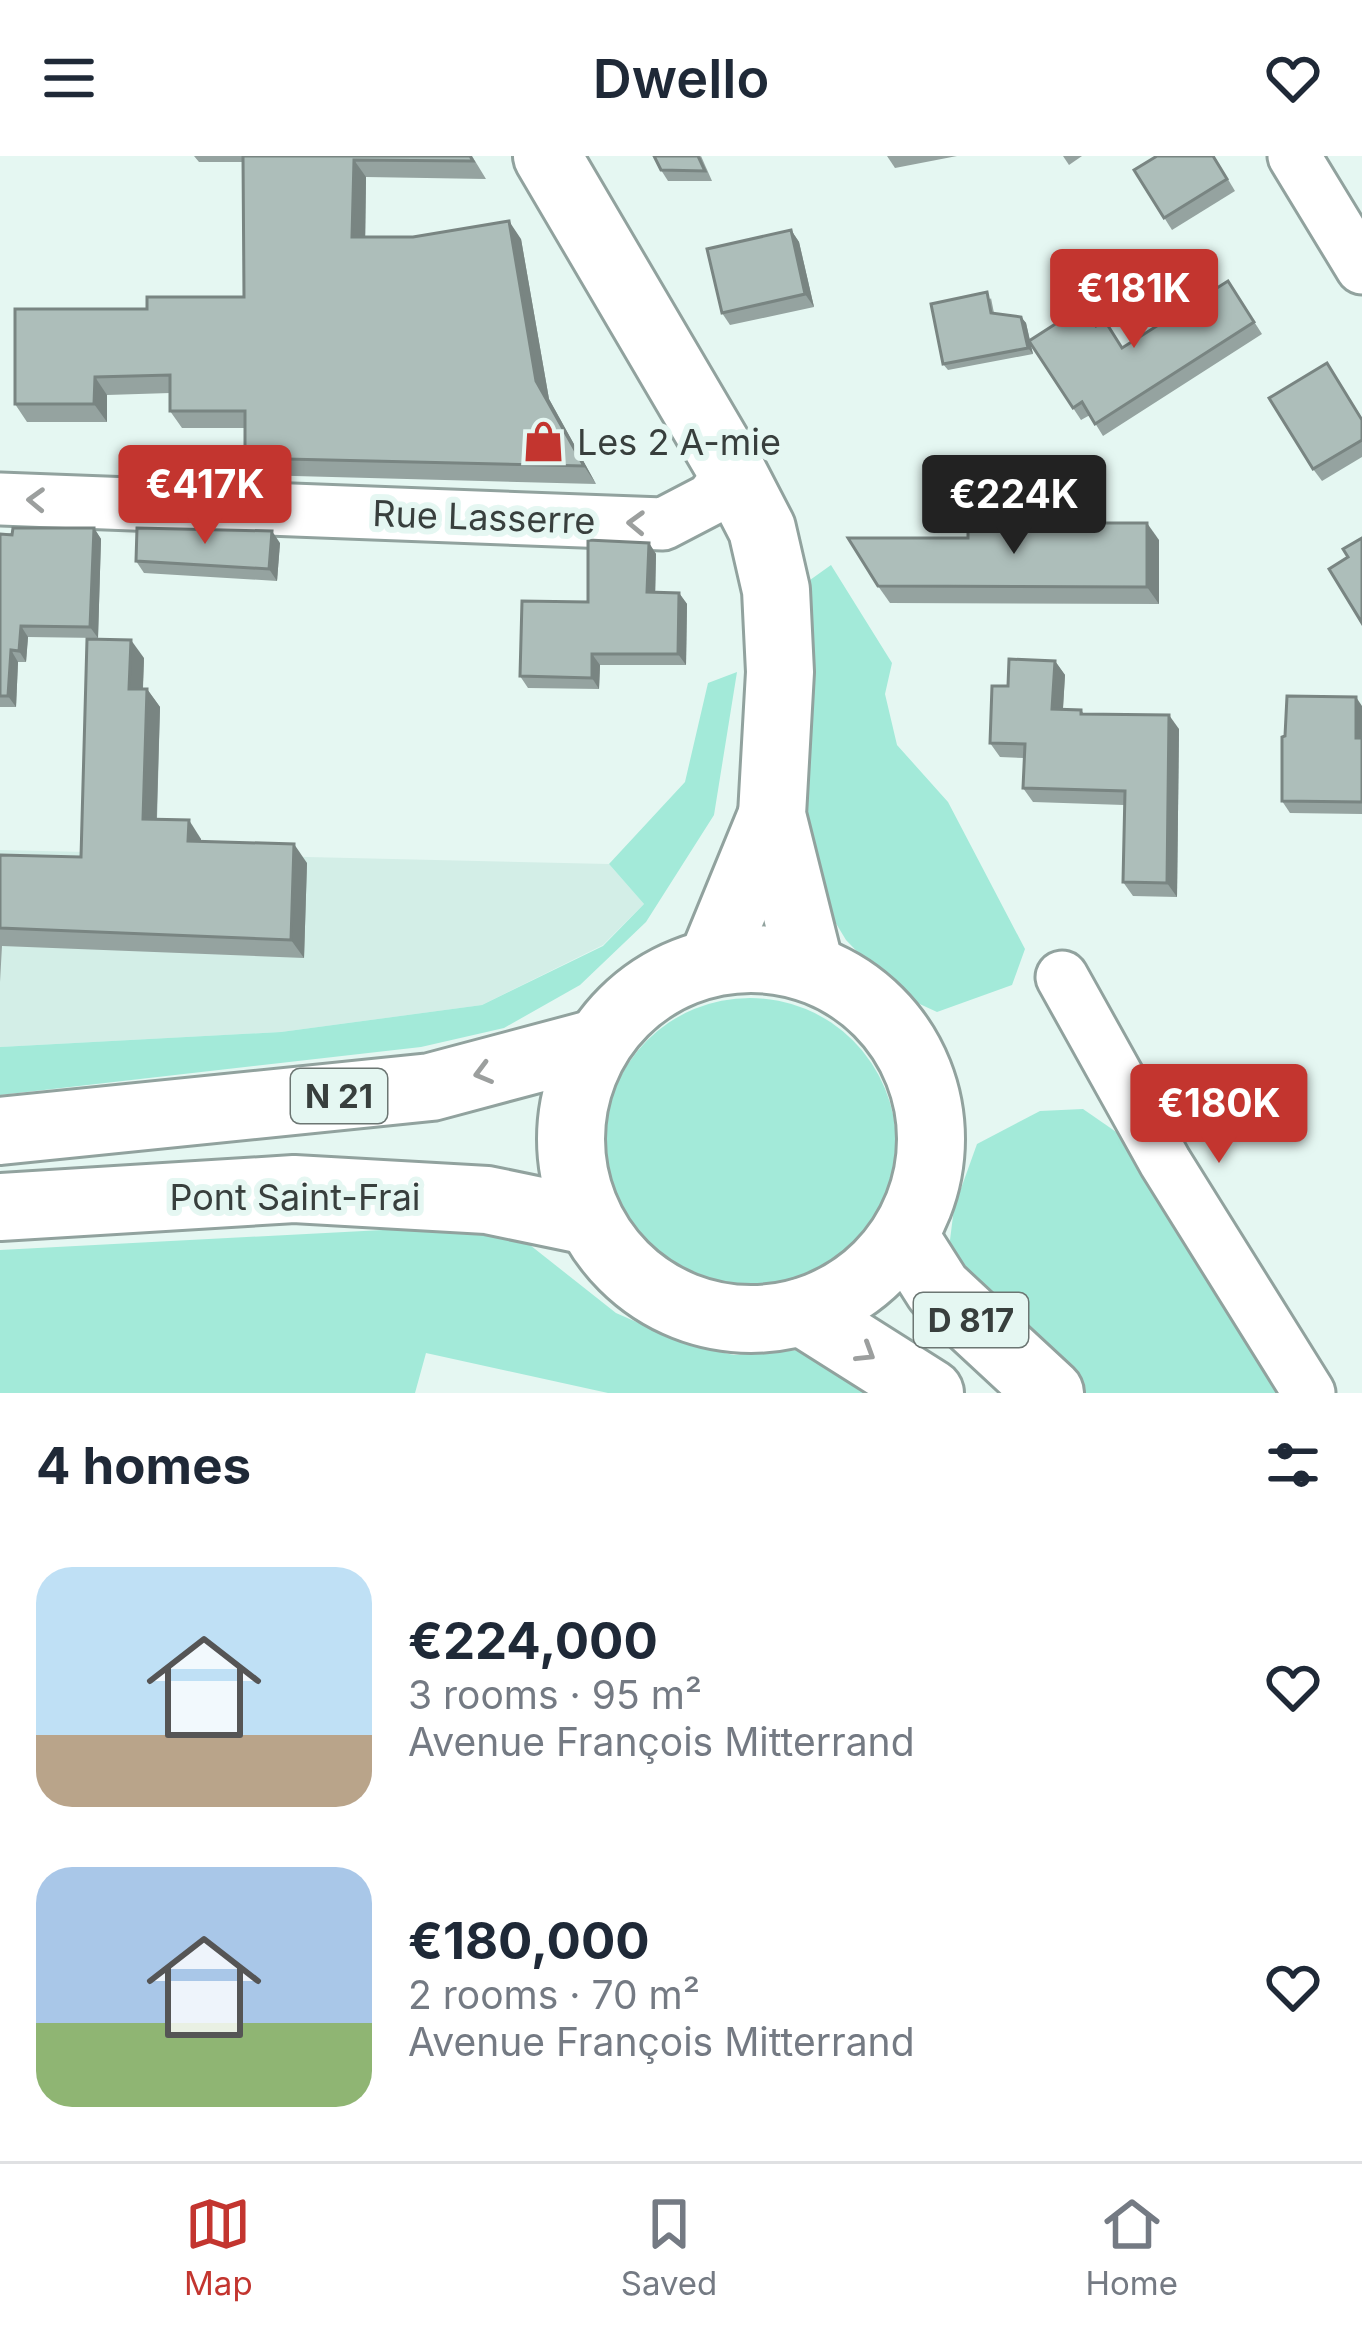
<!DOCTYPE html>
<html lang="en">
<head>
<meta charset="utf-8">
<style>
	:root { --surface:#fff; --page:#f2f2f3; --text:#1f2937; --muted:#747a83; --line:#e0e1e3; --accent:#c3352f }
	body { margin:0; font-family:Inter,sans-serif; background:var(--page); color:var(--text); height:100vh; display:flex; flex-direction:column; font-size:45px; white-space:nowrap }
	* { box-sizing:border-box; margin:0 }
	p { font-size:39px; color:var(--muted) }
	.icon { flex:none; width:66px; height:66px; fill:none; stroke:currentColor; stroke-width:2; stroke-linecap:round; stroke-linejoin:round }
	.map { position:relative; height:1237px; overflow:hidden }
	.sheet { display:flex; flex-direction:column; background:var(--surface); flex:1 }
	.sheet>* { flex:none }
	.price { position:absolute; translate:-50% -102px; padding:0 27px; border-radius:12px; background:var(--accent); color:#fff; font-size:39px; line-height:78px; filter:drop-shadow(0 3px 6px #0008) }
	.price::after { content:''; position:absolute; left:50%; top:72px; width:36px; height:27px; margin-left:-18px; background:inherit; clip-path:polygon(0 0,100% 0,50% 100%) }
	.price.selected { background:#222; color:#fff }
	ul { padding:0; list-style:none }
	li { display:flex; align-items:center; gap:36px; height:300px; padding:0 36px }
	li span { display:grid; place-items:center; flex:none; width:336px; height:240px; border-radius:36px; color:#555 }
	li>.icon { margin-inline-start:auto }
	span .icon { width:144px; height:144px; fill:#fffc; stroke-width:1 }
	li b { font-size:51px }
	h2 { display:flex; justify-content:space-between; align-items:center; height:144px; padding:0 36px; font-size:51px }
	header { display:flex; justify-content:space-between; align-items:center; height:156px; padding:0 36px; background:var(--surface); font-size:54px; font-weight:600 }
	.tab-bar { display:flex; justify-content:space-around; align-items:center; height:168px; border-top:3px solid var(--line); background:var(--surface); font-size:33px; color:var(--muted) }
	.tab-bar a { display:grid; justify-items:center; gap:6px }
	.tab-bar .selected { color:var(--accent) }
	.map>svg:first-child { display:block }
	.built { fill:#d3eee7 }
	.green { fill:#a3ead9 }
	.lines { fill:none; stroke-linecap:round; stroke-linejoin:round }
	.street-casing { stroke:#91a29e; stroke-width:57 }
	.primary-casing { stroke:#91a29e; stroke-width:72 }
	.street { stroke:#fff; stroke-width:51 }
	.primary { stroke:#fff; stroke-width:66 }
	.wall { fill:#95a3a0 }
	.shaded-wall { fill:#798582 }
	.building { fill:#adbeba; stroke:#798582; stroke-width:3 }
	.oneway { stroke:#9c9f9e }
	.labels { text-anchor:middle; stroke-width:12; stroke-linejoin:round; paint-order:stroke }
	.shield { fill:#e5f7f2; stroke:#6c7673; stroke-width:3 }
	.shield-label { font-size:33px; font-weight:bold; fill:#383f3d }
	.poi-label { font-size:36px; fill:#383f3d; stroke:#e5f7f2; text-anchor:start }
	.street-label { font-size:36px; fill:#383f3d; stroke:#e5f7f2 }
</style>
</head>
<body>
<header><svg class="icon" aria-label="menu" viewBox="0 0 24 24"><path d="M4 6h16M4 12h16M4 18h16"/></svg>Dwello<svg class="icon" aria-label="heart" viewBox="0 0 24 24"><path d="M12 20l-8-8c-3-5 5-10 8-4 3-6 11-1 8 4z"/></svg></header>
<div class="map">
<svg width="1362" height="1237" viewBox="0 0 1362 1237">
	<rect width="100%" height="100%" fill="#e5f7f2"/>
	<path class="built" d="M0 694 609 708 644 748 603 789 482 849 281 876 0 891Z"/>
	<g class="green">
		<path d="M831 409 892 507 885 538 897 589 948 646 1025 793 1012 829 937 856 898 838 846 784 814 731 805 623 812 558 810 424Z"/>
		<path d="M737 516 714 659 646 766 580 829 504 872 421 891 0 939V891L281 876 482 849 603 790 644 748 609 708 685 626 708 527Z"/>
		<circle cx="750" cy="988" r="146"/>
		<path d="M1083 953 1122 980 1281 1237H1074L948 1100 954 1052 977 988 1040 955Z"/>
		<path d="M459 1070 516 1078 616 1157 691 1190 734 1199 801 1194 852 1212 889 1237H608L426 1197 415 1237H0V1094Z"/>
	</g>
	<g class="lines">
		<defs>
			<g id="street">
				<path d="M1294 0 1362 112"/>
				<path d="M0 343 663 368 711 343 732 315"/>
				<path d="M1062 821 1165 1006 1309 1237"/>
			</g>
			<g id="primary">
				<path d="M547 0 732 315 762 373 776 434 780 516 772 659 810 811"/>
				<circle cx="751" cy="983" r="180"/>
				<path d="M712 805 772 659"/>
				<path d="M0 975 431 931 596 887"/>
				<path d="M0 1051 294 1033 487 1044 588 1065"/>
				<path d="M905 1081 938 1133 1050 1237"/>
				<path d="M802 1156 930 1237"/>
			</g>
		</defs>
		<use href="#street" class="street-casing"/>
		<use href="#primary" class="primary-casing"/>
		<use href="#street" class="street"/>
		<use href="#primary" class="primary"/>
	</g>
	<g class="wall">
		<path d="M194 0H472L486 23 366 21 365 81 521 83 549 243 596 328 257 319 245 302V272H182L170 255V237L107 239V266H27L15 248 147 153 244 141 243 6H199Z"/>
		<path d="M701 0 712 25H668L661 14Z"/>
		<path d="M887 0H957L895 12Z"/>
		<path d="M1063 0H1082L1069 9Z"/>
		<path d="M1214 0 1235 35 1172 74 1134 14Z"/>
		<path d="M791 74 799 86 814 151 730 169 722 157Z"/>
		<path d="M1228 125 1262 178 1103 280 1090 259 1081 264 1030 187 1033 198 948 214 943 208 991 142 994 157 1021 161 1026 167 1030 185 1080 159 1123 192Z"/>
		<path d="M1327 207 1362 262V301L1322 325 1313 313Z"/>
		<path d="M94 372 101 383 98 482 28 481 26 506H18L16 551H0V378Z"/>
		<path d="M1159 384V448L890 447 878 430Z"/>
		<path d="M280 387 277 425 144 417 136 405Z"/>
		<path d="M649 387 656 398 655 436 679 437 687 448 686 509H600L599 533 528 532 520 520 588 446Z"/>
		<path d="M144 502 143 533H147L160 551 157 663 201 683V686L307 707 304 802 2 790 0 826V699L81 701Z"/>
		<path d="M1055 505 1065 519 1063 553 1081 554 1084 558 1179 573 1177 741 1133 740 1123 726 1124 649 1033 646 1023 632 1024 602 1000 601 990 587 1008 530Z"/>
		<path d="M1362 550V658L1290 657 1282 645Z"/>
	</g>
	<g class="shaded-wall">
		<path d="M354 4 366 21 365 99 352 81Z"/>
		<path d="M509 65 521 83 549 243 596 328 584 310 536 225Z"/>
		<path d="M791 74 799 86 814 151 805 138Z"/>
		<path d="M1021 161 1026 167 1033 198 1028 192Z"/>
		<path d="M95 221 107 239V266L94 248Z"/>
		<path d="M1147 367 1159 384V448L1147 431Z"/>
		<path d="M94 372 101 383 98 482 90 471Z"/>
		<path d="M272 375 280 387 277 425 269 413Z"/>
		<path d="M649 387 656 398 655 447 647 436Z"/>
		<path d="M679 437 687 448 686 509 678 498Z"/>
		<path d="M21 470 28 481 26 506 19 495Z"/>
		<path d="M131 484 144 502 142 551 129 533Z"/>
		<path d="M11 494 18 506 16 551 8 540Z"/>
		<path d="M592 498 600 509 599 533 592 522Z"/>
		<path d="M1055 505 1065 519 1062 567 1052 553Z"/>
		<path d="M147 533 160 551 156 681 143 663Z"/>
		<path d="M1356 541 1362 550V591L1356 582Z"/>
		<path d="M1169 559 1179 573 1177 741 1167 727Z"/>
		<path d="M189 664 201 683V704L188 685Z"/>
		<path d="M294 688 307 707 304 802 291 784Z"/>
	</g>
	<g class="building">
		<path d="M243 0H470L473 5 354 4 352 81H413L509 65 536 225 584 310 245 302V255H170V219L95 221 94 248H15V153H147V141H244Z"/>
		<path d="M654 0H698L705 15 661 14Z"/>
		<path d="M1157 0H1213L1227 23 1164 62 1134 14Z"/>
		<path d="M791 74 805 138 722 157 707 93Z"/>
		<path d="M1228 125 1254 166 1095 268 1082 246 1073 252 1029 185 1077 154 1080 159 1086 154 1096 170 1105 165 1122 192Z"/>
		<path d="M987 136 991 157 1021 161 1028 192 943 208 931 148Z"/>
		<path d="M1327 207 1362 264V284L1313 313 1269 242Z"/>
		<path d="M968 367H1147V431L878 430 848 382H968Z"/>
		<path d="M13 372H94L90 471 21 470 19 495 11 494 8 540H0V378L12 379Z"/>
		<path d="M137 372 272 375 269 413 136 405Z"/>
		<path d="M1362 382V467L1329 413 1348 401 1343 393Z"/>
		<path d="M588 384 649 387 647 436 679 437 678 498H592V522L520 520 522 445 588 446Z"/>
		<path d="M87 483 131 484 129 533H147L143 663 189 664 188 685 294 688 291 784 0 772V699L81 701Z"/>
		<path d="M1009 503 1055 505 1052 553 1081 554V558L1169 559 1167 727 1123 726 1125 635 1023 632 1025 588 990 587 992 530H1008Z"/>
		<path d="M1287 540 1356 541V582H1362V646L1282 645V581L1285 580Z"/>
	</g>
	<defs><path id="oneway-chevron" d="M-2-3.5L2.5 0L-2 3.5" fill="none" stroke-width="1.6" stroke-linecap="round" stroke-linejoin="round" transform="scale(3)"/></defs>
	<g class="oneway">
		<use href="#oneway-chevron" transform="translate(36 344) rotate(-178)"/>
		<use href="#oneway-chevron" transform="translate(636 367) rotate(-178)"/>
		<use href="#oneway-chevron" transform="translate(483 917) rotate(165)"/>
		<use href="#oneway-chevron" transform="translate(866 1197) rotate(32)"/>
	</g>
	<defs>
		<symbol id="shop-bare" viewBox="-9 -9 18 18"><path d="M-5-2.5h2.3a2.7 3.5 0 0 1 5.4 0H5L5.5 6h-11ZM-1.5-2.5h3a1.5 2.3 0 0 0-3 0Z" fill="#c3352f" stroke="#e5f7f2" stroke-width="2.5" paint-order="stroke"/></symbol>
	</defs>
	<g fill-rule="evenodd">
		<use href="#shop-bare" x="514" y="256" width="59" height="59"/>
	</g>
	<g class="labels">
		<g class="shield">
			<rect x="291" y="913" width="96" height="54" rx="9"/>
			<rect x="914" y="1137" width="114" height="54" rx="9"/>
		</g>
		<g class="shield-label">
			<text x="339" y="952">N 21</text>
			<text x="971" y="1176">D 817</text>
		</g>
		<g class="poi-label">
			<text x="577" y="299">Les 2 A-mie</text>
		</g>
		<g class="street-label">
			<text transform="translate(484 361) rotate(2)" y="13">Rue Lasserre</text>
			<text x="295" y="1054">Pont Saint-Frai</text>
		</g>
	</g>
</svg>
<b class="price" style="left:1134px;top:195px">€181K</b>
<b class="price" style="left:205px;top:391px">€417K</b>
<b class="price selected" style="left:1014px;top:401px">€224K</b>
<b class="price" style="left:1219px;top:1010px">€180K</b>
</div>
<section class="sheet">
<h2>4 homes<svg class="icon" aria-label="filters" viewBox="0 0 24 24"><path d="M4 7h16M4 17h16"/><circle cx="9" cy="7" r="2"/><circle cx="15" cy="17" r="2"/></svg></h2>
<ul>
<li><span style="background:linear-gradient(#bfe0f5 70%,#b9a48a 0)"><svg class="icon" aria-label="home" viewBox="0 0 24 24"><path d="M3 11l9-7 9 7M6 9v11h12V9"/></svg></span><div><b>€224,000</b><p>3 rooms · 95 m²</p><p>Avenue François Mitterrand</p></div><svg class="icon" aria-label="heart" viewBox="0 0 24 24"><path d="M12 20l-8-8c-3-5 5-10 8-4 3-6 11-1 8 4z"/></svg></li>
<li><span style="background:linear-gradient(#a9c7e8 65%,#8fb573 0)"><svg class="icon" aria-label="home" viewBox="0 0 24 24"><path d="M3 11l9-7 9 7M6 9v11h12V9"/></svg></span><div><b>€180,000</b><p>2 rooms · 70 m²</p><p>Avenue François Mitterrand</p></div><svg class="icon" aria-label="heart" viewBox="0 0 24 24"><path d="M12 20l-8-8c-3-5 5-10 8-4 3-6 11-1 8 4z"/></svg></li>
</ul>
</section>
<nav class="tab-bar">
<a class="selected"><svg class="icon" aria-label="map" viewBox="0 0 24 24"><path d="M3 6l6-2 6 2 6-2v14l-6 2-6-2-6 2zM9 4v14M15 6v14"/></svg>Map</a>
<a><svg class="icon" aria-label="saved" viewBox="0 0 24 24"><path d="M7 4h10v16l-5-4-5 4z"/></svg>Saved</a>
<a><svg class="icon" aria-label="home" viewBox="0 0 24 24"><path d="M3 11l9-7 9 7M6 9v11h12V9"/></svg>Home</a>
</nav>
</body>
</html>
